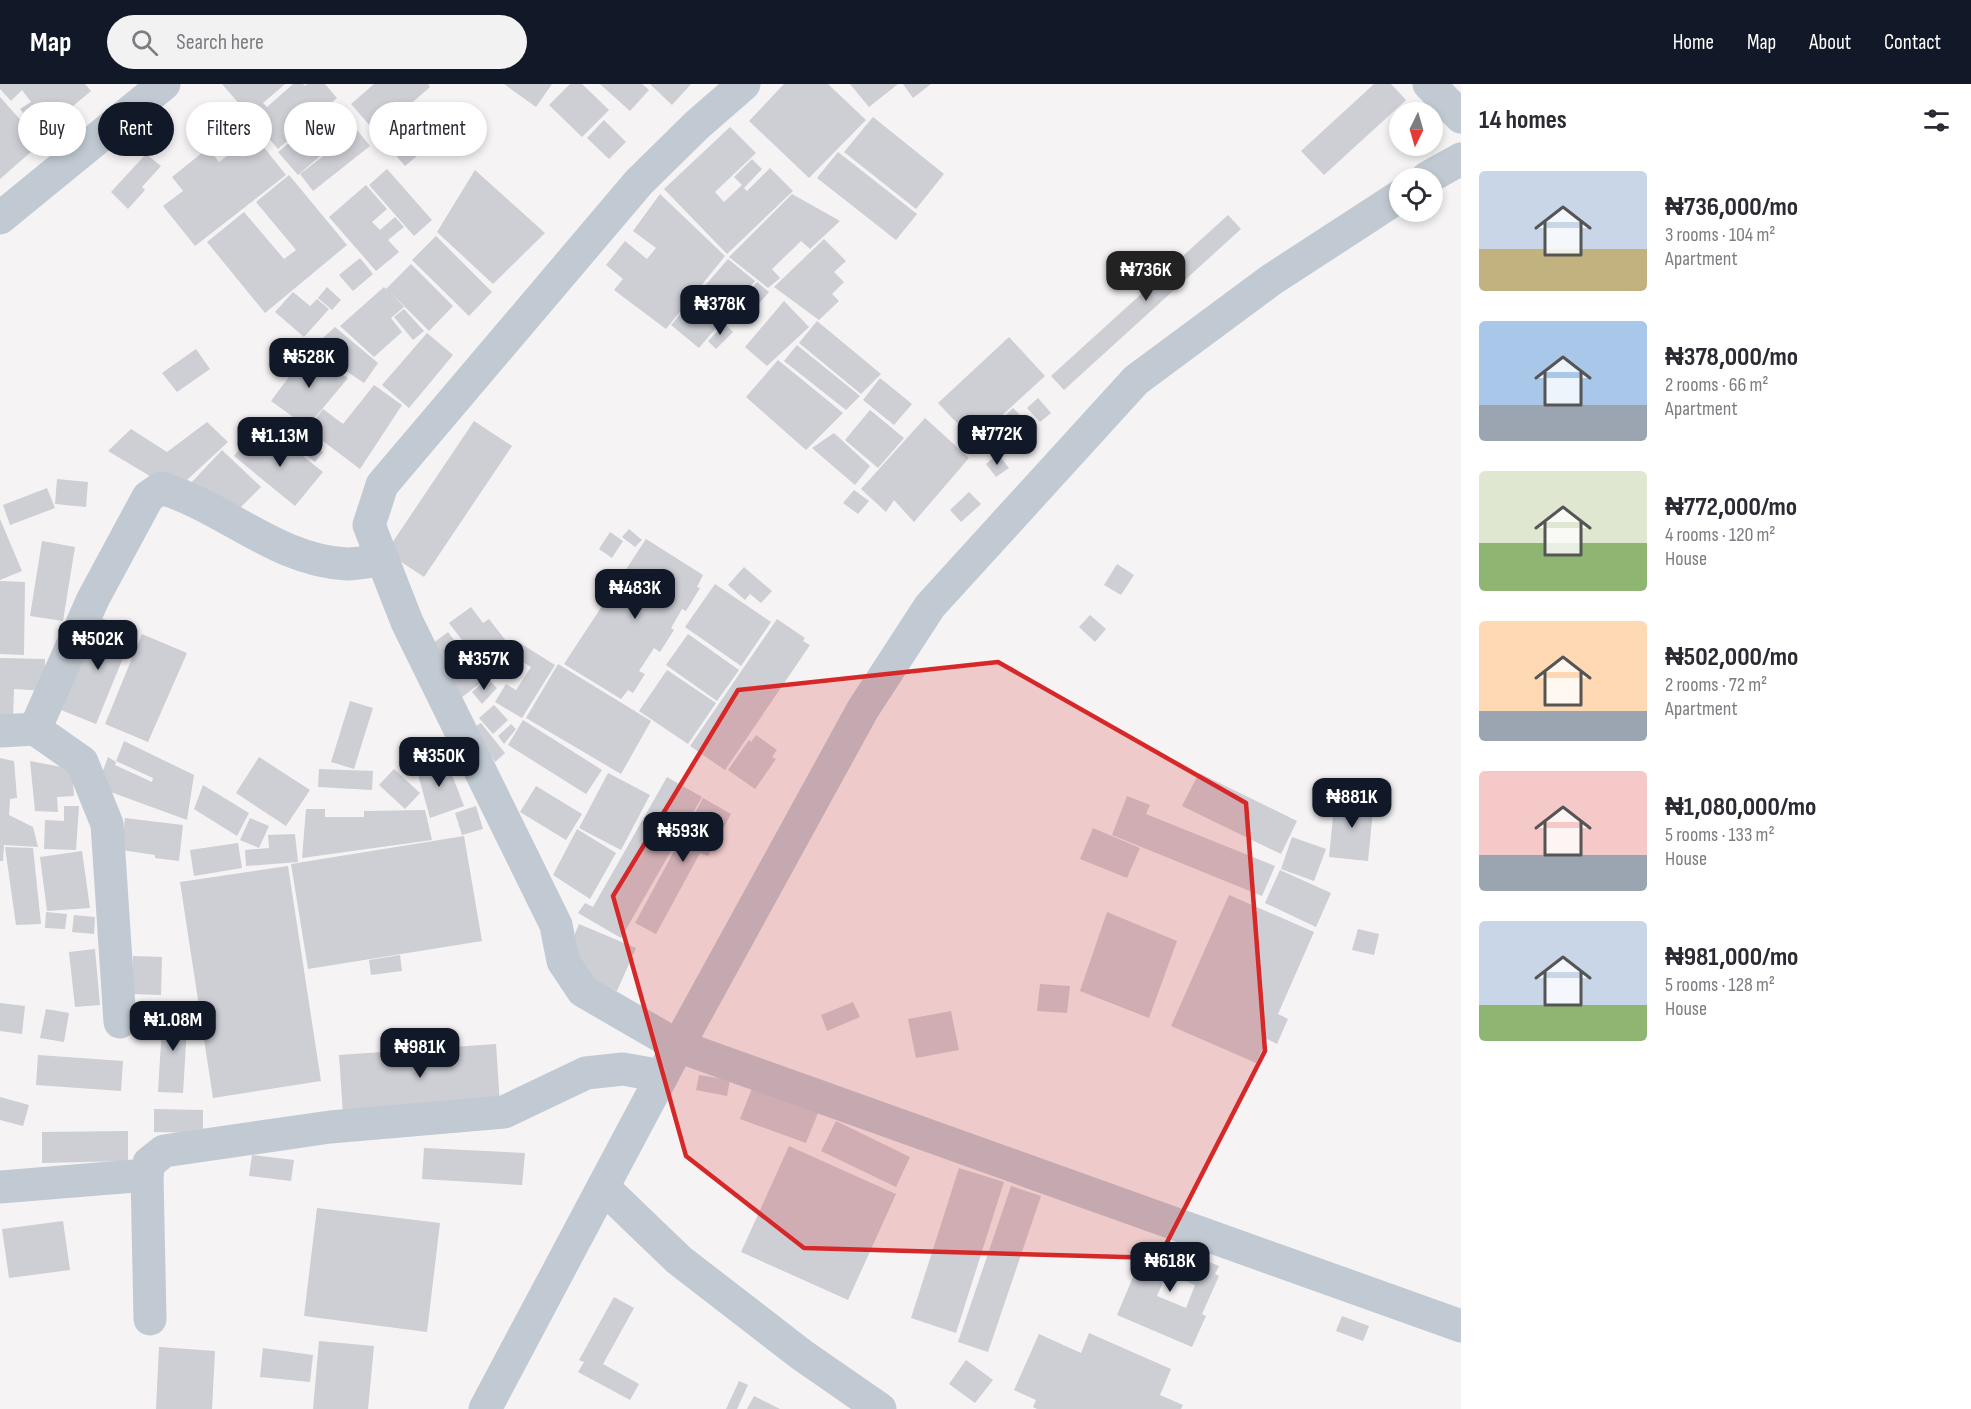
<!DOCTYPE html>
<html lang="en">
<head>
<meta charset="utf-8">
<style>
	:root { --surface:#fff; --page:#f2f2f3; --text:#2b2b33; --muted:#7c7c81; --accent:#111827 }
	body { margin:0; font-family:"Sofia Sans Condensed",sans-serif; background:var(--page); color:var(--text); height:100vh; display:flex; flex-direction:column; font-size:22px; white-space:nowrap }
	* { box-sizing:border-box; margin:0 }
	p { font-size:20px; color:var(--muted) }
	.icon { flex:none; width:33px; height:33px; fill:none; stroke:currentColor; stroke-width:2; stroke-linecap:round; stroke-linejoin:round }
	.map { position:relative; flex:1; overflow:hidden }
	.panel { display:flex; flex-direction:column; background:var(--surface); width:510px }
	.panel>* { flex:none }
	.top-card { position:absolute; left:18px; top:18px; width:570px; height:54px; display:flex; gap:12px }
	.needle { width:39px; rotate:185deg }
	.tools { position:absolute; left:1389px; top:18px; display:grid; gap:12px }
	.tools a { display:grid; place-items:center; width:54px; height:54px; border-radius:50%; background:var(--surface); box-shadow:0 3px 9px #0003; font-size:30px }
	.price { position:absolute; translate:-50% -51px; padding:0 14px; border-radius:12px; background:var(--accent); color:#fff; font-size:20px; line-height:39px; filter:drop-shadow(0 2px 3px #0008) }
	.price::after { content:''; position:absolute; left:50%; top:36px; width:18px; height:14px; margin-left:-9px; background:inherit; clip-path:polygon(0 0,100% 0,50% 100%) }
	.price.current { background:#222; color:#fff }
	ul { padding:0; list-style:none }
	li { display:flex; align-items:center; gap:18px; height:150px; padding:0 18px }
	li span { display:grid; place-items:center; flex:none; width:168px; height:120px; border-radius:6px; color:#555 }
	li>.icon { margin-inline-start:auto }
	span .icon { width:72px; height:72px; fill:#fffc; stroke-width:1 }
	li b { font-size:26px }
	h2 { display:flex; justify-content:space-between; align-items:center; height:72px; padding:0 18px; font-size:26px }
	.pill { padding:0 21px; border-radius:27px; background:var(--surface); box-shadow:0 3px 9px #0003; font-size:21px; line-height:54px }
	.pill.current { background:var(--accent); color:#fff }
	header { display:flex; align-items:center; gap:36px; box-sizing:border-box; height:84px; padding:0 30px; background:var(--accent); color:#fff }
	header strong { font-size:28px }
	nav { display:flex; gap:33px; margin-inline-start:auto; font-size:21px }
	.search { width:420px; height:54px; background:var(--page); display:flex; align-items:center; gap:15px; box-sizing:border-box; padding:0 21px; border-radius:33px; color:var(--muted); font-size:22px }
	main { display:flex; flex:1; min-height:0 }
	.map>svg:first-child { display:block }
	.building { fill:#cdcfd5; fill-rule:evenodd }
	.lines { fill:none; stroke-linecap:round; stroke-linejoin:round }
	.minor { stroke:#c1cad2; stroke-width:33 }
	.tertiary { stroke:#c1cad2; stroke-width:33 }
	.marked { fill:#d62828; fill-opacity:0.2; stroke:#d62828; stroke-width:4.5; stroke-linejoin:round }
</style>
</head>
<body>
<header>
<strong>Map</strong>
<div class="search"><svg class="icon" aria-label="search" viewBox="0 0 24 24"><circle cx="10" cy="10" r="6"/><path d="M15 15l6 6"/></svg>Search here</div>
<nav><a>Home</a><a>Map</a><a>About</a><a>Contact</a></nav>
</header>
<main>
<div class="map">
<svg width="1461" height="1325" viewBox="0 0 1461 1325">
	<rect width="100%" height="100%" fill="#f5f3f3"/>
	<g class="building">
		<path d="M0 0H85L91 7 49 42 44 35 34 42 20 25 31 18 22 6 11 17 0 5Z"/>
		<path d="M222 0H285L263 19 267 23 293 0H303L305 2 307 0H325L337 14 278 65Z"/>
		<path d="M374 0H428L430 3 397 32 425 65 405 82 351 20Z"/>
		<path d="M504 0H552L536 23Z"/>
		<path d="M570 0H582L609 26 582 53 549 21Z"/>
		<path d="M600 0H642L649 6 630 27Z"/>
		<path d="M650 0H691L672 21Z"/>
		<path d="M784 0H828L866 36 809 94 749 37Z"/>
		<path d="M850 0H898L869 23Z"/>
		<path d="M903 0H931L913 14Z"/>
		<path d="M1374 0H1391L1406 16 1324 91 1301 67Z"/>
		<path d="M0 13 41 59 0 95Z"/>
		<path d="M334 21 354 43 298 91 278 68Z"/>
		<path d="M232 25 248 45 225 62 209 42Z"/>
		<path d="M873 33 944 90 916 125 844 68Z"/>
		<path d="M604 36 626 58 609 75 587 54Z"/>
		<path d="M730 43 756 69 715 108 724 118 742 101 734 93 752 75 762 85 744 104 747 107 770 84 793 107 727 170 664 105Z"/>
		<path d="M357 46 370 62 313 107 300 90Z"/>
		<path d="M254 51 286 91 195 162 163 122 183 107 172 93 208 64 219 78Z"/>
		<path d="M838 68 917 130 896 156 817 94Z"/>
		<path d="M146 70 161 82 142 103 145 106 128 125 111 108Z"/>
		<path d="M387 85 432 136 414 152 369 101Z"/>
		<path d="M475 86 545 149 493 200 437 148Z"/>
		<path d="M289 91 347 161 265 229 207 158 244 128 284 175 296 166 256 118Z"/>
		<path d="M366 101 387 125 372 138 380 146 395 133 404 143 388 156 399 168 376 187 329 133Z"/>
		<path d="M660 110 725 172 666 245 614 206 623 195 606 181 625 157 647 175 656 164 633 147Z"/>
		<path d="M792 110 840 137 810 165 801 157 772 185 780 194 768 204 729 173Z"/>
		<path d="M1228 131 1241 145 1064 306 1051 292Z"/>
		<path d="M436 152 492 208 469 232 412 176Z"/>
		<path d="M824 155 846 177 834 188 844 198 832 210 839 217 819 236 774 203Z"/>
		<path d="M360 174 373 190 353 207 339 191Z"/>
		<path d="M728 175 755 197 699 264 671 241Z"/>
		<path d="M411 180 453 222 429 247 405 223 407 221 405 223 389 207 404 223 391 234 402 248 374 273 340 242 384 203 386 205Z"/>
		<path d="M757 198 769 208 753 226 742 215Z"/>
		<path d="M327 203 341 216 332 226 318 214Z"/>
		<path d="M293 208 310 222 317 215 329 225 304 253 275 228Z"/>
		<path d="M784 217 809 243 767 282 745 263Z"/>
		<path d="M404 225 424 247 413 256 394 233Z"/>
		<path d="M817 237 881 290 861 310 799 259Z"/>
		<path d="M725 240 733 248 716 265 708 257Z"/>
		<path d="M335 243 378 279 364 299 312 264Z"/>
		<path d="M427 249 453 271 409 324 382 301Z"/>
		<path d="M1009 253 1045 292 974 357 938 319Z"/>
		<path d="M797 261 860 312 846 326 784 277Z"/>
		<path d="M196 265 210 285 177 308 162 289Z"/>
		<path d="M308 267 348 294 307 343 271 317Z"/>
		<path d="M778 276 843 329 806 366 746 313Z"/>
		<path d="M880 294 912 320 894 341 863 316Z"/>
		<path d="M374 301 402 321 360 385 307 345 323 325 343 340Z"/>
		<path d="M1038 314 1051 329 1040 338 1027 324Z"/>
		<path d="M1013 324 1027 338 1008 357 994 343Z"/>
		<path d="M870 326 904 354 878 384 845 356Z"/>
		<path d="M925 334 969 374 914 438 894 416 886 428 861 405Z"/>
		<path d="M474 337 512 362 424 493 386 468Z"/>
		<path d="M207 338 228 358 175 407 108 367 131 345 167 368Z"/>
		<path d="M834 349 870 382 855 401 812 364Z"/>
		<path d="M250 351 269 367 280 354 323 388 295 422 234 372Z"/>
		<path d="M303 351 323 368 315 378 295 362Z"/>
		<path d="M222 366 261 403 227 437 189 401Z"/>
		<path d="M998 370 1009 384 996 393 986 380Z"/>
		<path d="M57 395 88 398 86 423 55 420Z"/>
		<path d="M47 404 55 424 10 441 3 421Z"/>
		<path d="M854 406 869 417 858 430 843 419Z"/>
		<path d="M969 408 981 420 961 438 950 426Z"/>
		<path d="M0 435 22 487 0 496Z"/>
		<path d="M629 445 642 456 635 463 622 453Z"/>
		<path d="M610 448 623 457 612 474 599 465Z"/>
		<path d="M646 455 703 491 697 503 700 504 686 527 682 525 671 544 674 546 660 568 654 564 639 587 645 590 633 609 628 606 621 615 564 580Z"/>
		<path d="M42 457 75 463 63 537 30 532Z"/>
		<path d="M1117 480 1134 491 1121 511 1104 501Z"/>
		<path d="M744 483 772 507 761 519 750 510 745 516 728 501Z"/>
		<path d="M0 497 25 498 24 571 0 570Z"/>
		<path d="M715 500 771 538 741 582 685 543Z"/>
		<path d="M471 523 483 539 489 535 506 557 500 562 506 570 478 591 482 598 458 616 428 563 448 548 457 560 449 567 452 571 465 560 449 539Z"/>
		<path d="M1090 531 1106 545 1095 558 1079 543Z"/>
		<path d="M99 533 134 547 96 640 61 626Z"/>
		<path d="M777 535 805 554 803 557 810 561 725 686 690 662Z"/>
		<path d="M142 550 187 569 148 658 105 640Z"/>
		<path d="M688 550 739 586 717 617 666 581Z"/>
		<path d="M515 556 555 581 522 634 495 618 506 600 516 606 531 583 508 569Z"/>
		<path d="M0 574 45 575V607L14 605 13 637 0 636Z"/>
		<path d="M558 580 651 637 621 690 526 634Z"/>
		<path d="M667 586 716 619 688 660 639 627Z"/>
		<path d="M487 594 497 604 482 620 472 608Z"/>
		<path d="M350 617 373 624 354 685 331 678Z"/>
		<path d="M494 621 508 636 493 650 479 634Z"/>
		<path d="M523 636 602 686 586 710 508 661Z"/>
		<path d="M481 639 505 669 495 678 474 643Z"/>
		<path d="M511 640 516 645 504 660 498 652Z"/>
		<path d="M756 651 777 666 772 673 776 675 755 705 728 686 749 656 751 658Z"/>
		<path d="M124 657 194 691 187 736 97 703 108 673 116 678 115 681 152 698 153 694 116 677Z"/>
		<path d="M259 673 310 706 286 742 236 709Z"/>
		<path d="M0 674 14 677 17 714 10 715 9 731 33 743 38 763 4 761 3 777H0Z"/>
		<path d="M446 675 464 722 430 734 416 683Z"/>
		<path d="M30 677 72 685 74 712 57 713 58 728 35 727Z"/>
		<path d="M319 685 373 687 372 706 318 703Z"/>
		<path d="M394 685 420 709 405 725 379 701Z"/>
		<path d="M608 689 650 711 621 766 579 744Z"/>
		<path d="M1199 689 1297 737 1281 770 1182 722Z"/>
		<path d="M667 693 702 713 621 854 578 829 585 819 593 823Z"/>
		<path d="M203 701 249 729 237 752 194 725Z"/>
		<path d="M536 702 582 730 566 756 520 728Z"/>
		<path d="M1127 712 1150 721 1146 730 1275 782 1262 812 1112 751Z"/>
		<path d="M1335 713 1374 717 1368 777 1329 773Z"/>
		<path d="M703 714 731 730 708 772 700 769 656 850 635 839Z"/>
		<path d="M64 722H79L76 766 44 765 45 736 64 737Z"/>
		<path d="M476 722 483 745 462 751 455 729Z"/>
		<path d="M306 725H325V733H364V727L425 726 432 756 302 774Z"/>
		<path d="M125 734 183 741 179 777 155 774V771L121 766Z"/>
		<path d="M250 734 269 742 259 764 240 756Z"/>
		<path d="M1093 744 1140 764 1127 794 1080 775Z"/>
		<path d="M577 745 616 769 590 815 553 791Z"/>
		<path d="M295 750 298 778 246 782 245 766 269 764 268 751Z"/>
		<path d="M464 752 482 857 308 885 291 780Z"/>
		<path d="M1292 753 1326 765 1314 797 1281 785Z"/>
		<path d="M238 759 242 784 194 792 190 766Z"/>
		<path d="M5 763 33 764 41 840 16 841Z"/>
		<path d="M82 767 90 824 47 827 40 773Z"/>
		<path d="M288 782 321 997 213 1014 180 798Z"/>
		<path d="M1280 786 1331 809 1316 843 1265 819Z"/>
		<path d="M1229 811 1314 848 1278 930 1288 935 1277 960 1267 955 1256 979 1171 942Z"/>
		<path d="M46 828 67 830 65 845 45 844Z"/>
		<path d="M1107 828 1177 857 1149 934 1080 907Z"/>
		<path d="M74 831 95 833 94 850 72 848Z"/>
		<path d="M579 840 636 864 617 907 561 884Z"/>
		<path d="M1358 845 1379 850 1374 871 1352 866Z"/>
		<path d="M95 865 100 921 75 923 69 868Z"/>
		<path d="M400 871 402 887 371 891 369 876Z"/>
		<path d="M133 872 162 873 161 911 132 910Z"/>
		<path d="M1040 900 1070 902 1067 929 1037 927Z"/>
		<path d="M853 918 860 933 827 947 821 931Z"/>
		<path d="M0 919 25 922 22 950 0 947Z"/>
		<path d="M46 925 69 929 64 958 40 954Z"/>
		<path d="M163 926 188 927 183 1009 158 1008Z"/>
		<path d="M951 927 959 966 916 974 908 935Z"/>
		<path d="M496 960 500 1021 343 1030 339 971Z"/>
		<path d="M38 971 123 977 121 1007 36 1001Z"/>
		<path d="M699 991 730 996 727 1012 696 1006Z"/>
		<path d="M752 1004 818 1029 806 1059 740 1035Z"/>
		<path d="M0 1013 29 1021 23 1042 0 1036Z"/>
		<path d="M154 1025 203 1026V1049L154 1048Z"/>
		<path d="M836 1037 910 1073 896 1103 821 1067Z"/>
		<path d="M128 1047V1077L42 1079V1048Z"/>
		<path d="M789 1062 896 1110 848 1216 741 1168Z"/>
		<path d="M424 1064 525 1069 522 1101 422 1095Z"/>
		<path d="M252 1071 294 1076 291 1097 249 1092Z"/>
		<path d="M959 1084 1004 1098 956 1249 911 1234Z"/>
		<path d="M1011 1102 1041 1112 988 1268 958 1258Z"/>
		<path d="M317 1124 440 1139 427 1248 304 1232Z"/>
		<path d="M63 1137 70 1186 9 1194 2 1145Z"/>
		<path d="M1159 1158 1219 1182 1215 1190 1219 1192 1202 1230 1206 1232 1192 1263 1117 1231 1147 1160 1156 1163ZM1167 1189 1195 1201 1186 1224 1157 1212Z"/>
		<path d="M614 1213 634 1224 603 1280 639 1300 630 1316 578 1288 584 1278 579 1276Z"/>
		<path d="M1342 1232 1369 1242 1363 1257 1336 1247Z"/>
		<path d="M1089 1249 1171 1285 1160 1311 1183 1321 1181 1325H1037L1033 1323 1036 1316 1014 1306 1039 1250 1081 1269Z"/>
		<path d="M319 1257 374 1262 368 1325H313Z"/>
		<path d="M159 1263 215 1267 212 1325H156Z"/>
		<path d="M263 1264 313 1271 310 1298 260 1293Z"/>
		<path d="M966 1276 993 1296 975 1319 949 1300Z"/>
		<path d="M739 1297 748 1301 737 1325H726Z"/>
		<path d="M754 1312 780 1325H747Z"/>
	</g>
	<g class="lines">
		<g class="minor">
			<path d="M744 0 697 41 639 98 382 401 369 441 407 538 556 841 563 877 583 907 678 962 1461 1242"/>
			<path d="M1429 0 1461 33"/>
			<path d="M0 134 164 0"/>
			<path d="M35 645 82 678 107 740 120 938"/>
			<path d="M0 647 35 645 93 515 148 413 161 404C225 423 277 477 347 480 358 480 371 477 383 475"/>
			<path d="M0 1103 147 1091"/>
			<path d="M603 1103 679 1176 802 1271 880 1325"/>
			<path d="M150 1235 147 1091 149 1079 164 1067 330 1043 504 1028 586 989 623 985 662 992"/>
		</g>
		<g class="tertiary">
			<path d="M1427 94 1461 75"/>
			<path d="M485 1325 678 962 863 625 930 522 1136 296 1271 196 1400 112"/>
		</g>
	</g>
	<path class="marked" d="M998 578 1246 719 1265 967 1159 1174 804 1164 686 1072 613 812 738 606Z"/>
</svg>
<div class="tools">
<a><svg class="needle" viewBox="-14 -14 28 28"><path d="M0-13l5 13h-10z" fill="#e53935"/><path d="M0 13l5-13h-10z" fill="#7c7c81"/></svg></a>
<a><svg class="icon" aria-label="locate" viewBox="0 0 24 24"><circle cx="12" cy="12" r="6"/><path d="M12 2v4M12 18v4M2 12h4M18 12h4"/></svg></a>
</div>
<b class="price current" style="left:1146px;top:218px">₦736K</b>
<b class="price" style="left:720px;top:252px">₦378K</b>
<b class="price" style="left:309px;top:305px">₦528K</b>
<b class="price" style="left:997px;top:382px">₦772K</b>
<b class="price" style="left:280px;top:384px">₦1.13M</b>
<b class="price" style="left:635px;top:536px">₦483K</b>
<b class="price" style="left:98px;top:587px">₦502K</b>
<b class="price" style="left:484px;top:607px">₦357K</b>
<b class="price" style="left:439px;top:704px">₦350K</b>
<b class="price" style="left:1352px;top:745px">₦881K</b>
<b class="price" style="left:683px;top:779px">₦593K</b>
<b class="price" style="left:173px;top:968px">₦1.08M</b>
<b class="price" style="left:420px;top:995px">₦981K</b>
<b class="price" style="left:1170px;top:1209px">₦618K</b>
<div class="top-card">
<a class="pill">Buy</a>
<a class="pill current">Rent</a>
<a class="pill">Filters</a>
<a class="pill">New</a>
<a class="pill">Apartment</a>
</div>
</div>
<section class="panel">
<h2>14 homes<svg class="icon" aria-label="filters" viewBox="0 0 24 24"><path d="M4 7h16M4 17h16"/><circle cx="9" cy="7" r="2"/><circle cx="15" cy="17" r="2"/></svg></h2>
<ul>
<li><span style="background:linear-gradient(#c9d6e8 65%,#c2b280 0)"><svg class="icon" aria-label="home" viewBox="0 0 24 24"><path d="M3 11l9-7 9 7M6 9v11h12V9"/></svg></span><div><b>₦736,000/mo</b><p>3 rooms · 104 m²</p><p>Apartment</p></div></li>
<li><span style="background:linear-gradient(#a9c7e8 70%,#9aa5b1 0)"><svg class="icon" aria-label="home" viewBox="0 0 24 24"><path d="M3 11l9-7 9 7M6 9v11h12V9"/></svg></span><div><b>₦378,000/mo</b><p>2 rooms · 66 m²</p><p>Apartment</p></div></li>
<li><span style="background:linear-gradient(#dfe7d0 60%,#8fb573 0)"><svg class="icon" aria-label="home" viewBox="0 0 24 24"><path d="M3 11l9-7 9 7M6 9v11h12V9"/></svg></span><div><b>₦772,000/mo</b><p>4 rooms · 120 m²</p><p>House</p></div></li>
<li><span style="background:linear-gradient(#ffd9b3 75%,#9aa5b1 0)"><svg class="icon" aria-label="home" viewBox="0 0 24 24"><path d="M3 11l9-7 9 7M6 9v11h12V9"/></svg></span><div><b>₦502,000/mo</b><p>2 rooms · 72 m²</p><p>Apartment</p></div></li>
<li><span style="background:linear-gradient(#f6c9c9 70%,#9aa5b1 0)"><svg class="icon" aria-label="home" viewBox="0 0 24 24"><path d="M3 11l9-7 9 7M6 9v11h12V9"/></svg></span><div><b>₦1,080,000/mo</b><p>5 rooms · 133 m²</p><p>House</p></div></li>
<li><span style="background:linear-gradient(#c9d6e8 70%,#8fb573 0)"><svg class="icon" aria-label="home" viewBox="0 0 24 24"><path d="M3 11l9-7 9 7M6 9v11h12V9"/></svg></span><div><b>₦981,000/mo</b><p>5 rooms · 128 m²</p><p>House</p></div></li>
</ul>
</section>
</main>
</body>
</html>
